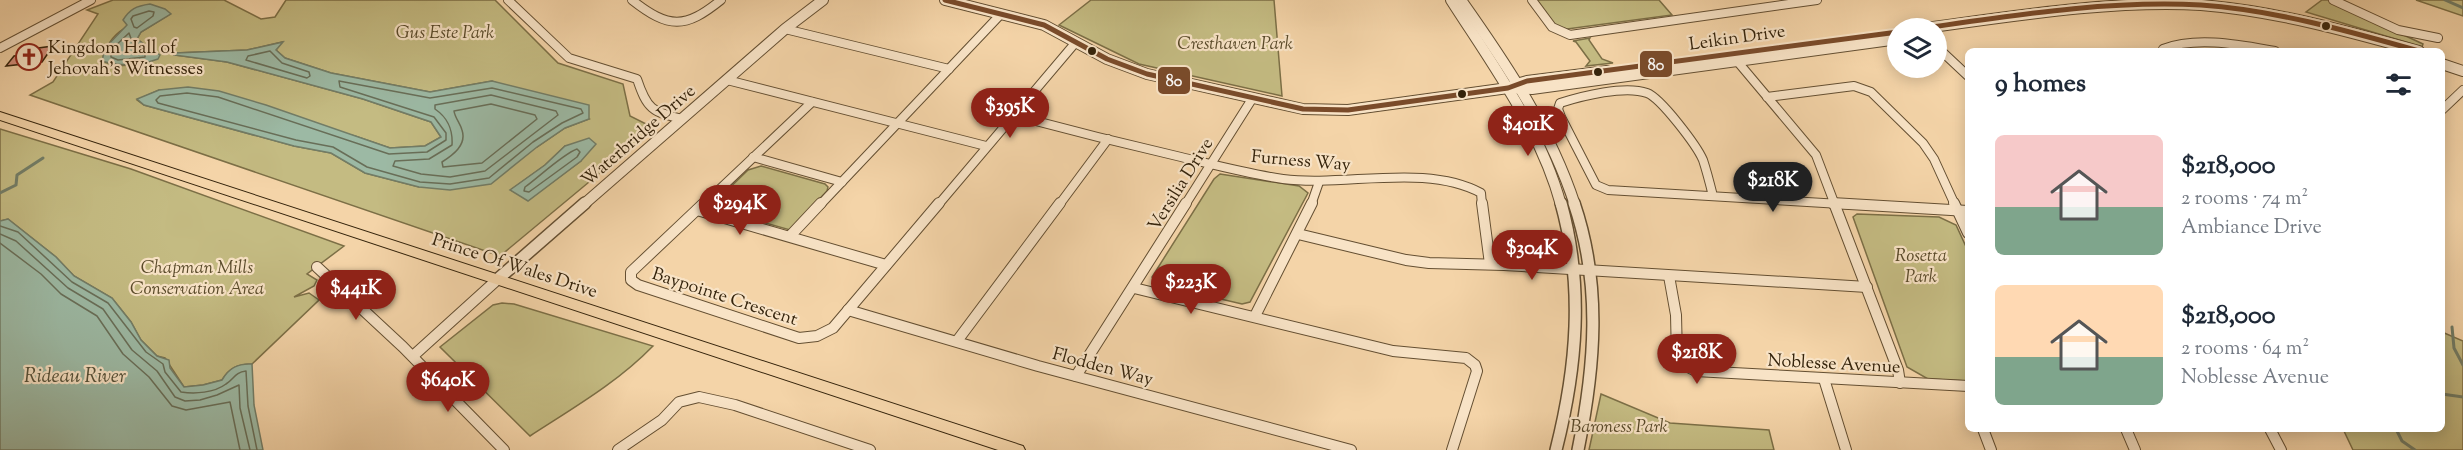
<!DOCTYPE html>
<html lang="en">
<head>
<meta charset="utf-8">
<style>
	:root { --surface:#fff; --page:#f6f6f7; --text:#1f2937; --muted:#747a83; --accent:#8f2418 }
	body { margin:0; font-family:"Sorts Mill Goudy",serif; background:var(--page); color:var(--text); height:100vh; display:flex; flex-direction:column; font-size:22px; white-space:nowrap }
	* { box-sizing:border-box; margin:0 }
	p { font-size:20px; color:var(--muted) }
	.icon { flex:none; width:33px; height:33px; fill:none; stroke:currentColor; stroke-width:2; stroke-linecap:round; stroke-linejoin:round }
	.map { position:relative; flex:1; overflow:hidden }
	.details { position:absolute; left:1965px; top:48px; width:480px; height:384px; display:flex; flex-direction:column; background:var(--surface); border-radius:9px; box-shadow:0 3px 15px #0003 }
	.details>* { flex:none }
	.fabs { position:absolute; left:1887px; top:18px; display:grid; gap:12px }
	.fabs a { display:grid; place-items:center; width:60px; height:60px; border-radius:50%; background:var(--surface); box-shadow:0 3px 15px #0003; font-size:30px }
	.price { position:absolute; translate:-50% -51px; padding:0 14px; border-radius:21px; background:var(--accent); color:#fff; font-size:20px; line-height:39px; filter:drop-shadow(0 2px 3px #0008) }
	.price::after { content:''; position:absolute; left:50%; top:36px; width:18px; height:14px; margin-left:-9px; background:inherit; clip-path:polygon(0 0,100% 0,50% 100%) }
	.price.on { background:#222; color:#fff }
	ul { padding:0; list-style:none }
	li { display:flex; align-items:center; gap:18px; height:150px; padding:0 30px }
	li span { display:grid; place-items:center; flex:none; width:168px; height:120px; border-radius:9px; color:#555 }
	li>.icon { margin-inline-start:auto }
	span .icon { width:72px; height:72px; fill:#fffc; stroke-width:1 }
	li b { font-size:26px }
	h2 { display:flex; justify-content:space-between; align-items:center; height:72px; padding:0 30px; font-size:26px }
	.map>svg:first-child { display:block }
	.green { fill:#c4bb82; stroke:#7c6f46; stroke-width:1.5; fill-rule:evenodd }
	.water { fill:#9cb9a4; stroke:#727d67; stroke-width:1.5 }
	.lines { fill:none; stroke-linecap:round; stroke-linejoin:round }
	.shore { stroke:#686e58; stroke-width:1.5 }
	.stream { stroke:#727d67; stroke-width:3 }
	.building { fill:#d6907d; stroke:#34230b; stroke-width:1.5 }
	.minor-far1-casing { stroke:#644f32; stroke-width:10 }
	.minor-casing { stroke:#644f32; stroke-width:12 }
	.tertiary-far1-casing { stroke:#644f32; stroke-width:12 }
	.tertiary-casing { stroke:#644f32; stroke-width:14 }
	.primary-casing { stroke:#34230b; stroke-width:2 }
	.minor-far1 { stroke:#f8e3c6; stroke-width:8 }
	.minor { stroke:#f8e3c6; stroke-width:10 }
	.tertiary-far1 { stroke:#f8e3c6; stroke-width:10 }
	.tertiary { stroke:#f8e3c6; stroke-width:11 }
	.primary { fill:#f4d4a8; fill-rule:evenodd }
	.bus-1-casing { stroke:#f8e3c6; stroke-width:9 }
	.bus-1 { stroke:#7a4b2a; stroke-width:5 }
	.bus-dot { fill:#34230b; stroke:#f8e3c6; stroke-width:2 }
	.labels { text-anchor:middle; stroke-width:4.5; stroke-linejoin:round; paint-order:stroke }
	.park-label { font-size:18px; font-style:italic; fill:#584929; stroke:#f8e3c6 }
	.street-label { font-size:18px; fill:#34230b; stroke:#f8e3c6 }
	.poi-label { font-size:18px; fill:#34230b; stroke:#f8e3c6; text-anchor:start }
	.water-label { font-size:20px; font-style:italic; fill:#535039; stroke:#f8e3c6 }
	.line-badge { stroke:#f8e3c6; stroke-width:2 }
	.badge-label { font-size:16px; text-anchor:middle; font-weight:bold; fill:#fff }
</style>
</head>
<body>
<div class="map">
<svg width="2463" height="450" viewBox="0 0 2463 450">
	<rect width="100%" height="100%" fill="#f4d4a8"/>
	<filter id="stains"><feTurbulence type="fractalNoise" baseFrequency=".00333" numOctaves="4"/><feColorMatrix values="0 0 0 0 .2 0 0 0 0 .09 0 0 0 0 .02 0 0 0 .5 -.17"/></filter>
	<radialGradient id="worn" r=".72"><stop offset=".6" stop-color="#630" stop-opacity="0"/><stop offset="1" stop-color="#630" stop-opacity=".3"/></radialGradient>
	<g class="green">
		<path d="M113 0H224L261 19 275 17 286 0H495L558 63 623 84 630 116 654 128 500 256 30 95 53 82 98 14 87 10ZM170 14 141 32 137 39 146 46 144 64 116 66 102 61C111 24 139 22 170 14ZM282 42 276 50 285 58 331 73 430 92 492 81 589 119 565 128 537 147 419 187 365 173 331 153 294 146 144 105 137 100 159 90 355 136 390 148 425 146 441 137 431 122 363 99 227 62 174 55 175 53 247 50ZM565 146 581 161 528 200 511 190 545 165Z"/>
		<path d="M1091 0H1274L1282 96 1139 64 1059 25Z"/>
		<path d="M1533 0H1659L1672 15 1567 29 1551 25Z"/>
		<path d="M2322 0H2328L2423 44 2422 47 2306 12Z"/>
		<path d="M2416 0H2463V16Z"/>
		<path d="M1590 38 1589 40 1602 59 1613 63 1586 66 1590 61 1576 42 1573 41Z"/>
		<path d="M0 129 131 169 344 246 307 274 317 280 314 286 294 297 309 293 319 300 252 364C238 364 229 368 222 380L203 385 184 387 165 358 157 356 141 340 131 322 112 298 74 276 56 257 8 219 0 221Z"/>
		<path d="M761 166 825 184 828 187 827 191 790 230 716 209 715 202 748 170Z"/>
		<path d="M1220 174 1299 186 1308 193 1250 302 1242 304 1161 285 1154 282 1152 277 1214 179Z"/>
		<path d="M1857 214 1939 217 1956 225 1968 251V381L1928 379 1907 367 1853 217Z"/>
		<path d="M502 303 514 304 653 346C617 383 573 408 530 436L440 347 493 305Z"/>
		<path d="M2442 332 2463 341V450H2353L2343 429H2442Z"/>
		<path d="M1601 394 1670 423 1769 430 1774 450H1589Z"/>
	</g>
	<g class="water">
		<path d="M150 4 165 9 171 14 141 32 137 39 160 55 158 59C139 66 121 67 102 61L105 48 127 25 123 20C130 9 136 6 150 4Z"/>
		<path d="M283 42 276 50 285 58 331 73 430 92 492 81 589 105V119L565 128 537 147 491 184 450 190 419 187 365 173 331 153 294 146 144 105 137 99 159 90 188 87 219 91 266 105 390 148 425 146 441 137 431 122 363 99 227 62 174 55 175 53 247 50Z"/>
		<path d="M589 138 596 144 581 161 528 201 510 190 545 165 565 146Z"/>
		<path d="M8 219 56 257 74 276 112 298 131 322 141 340 157 356 169 360 170 368 184 387 203 385 222 380C229 368 238 363 252 364L254 405 263 450H0V221Z"/>
	</g>
	<g class="lines">
		<g class="shore">
			<path d="M149 11 154 12 153 16 137 28 134 27 131 19 133 16Z"/>
			<path d="M129 33 133 44 145 53V57L118 60 111 57V50Z"/>
			<path d="M270 51 282 63 309 72 310 76 307 78 246 60 248 56Z"/>
			<path d="M339 81 430 98 492 88 581 109 583 113 562 123 533 142 489 178 450 184 420 182 367 167 333 147 296 140 158 103 156 100 160 96 187 93 218 97 389 154 427 152 446 140V133L434 117 340 87Z"/>
			<path d="M491 95 556 111 558 115 485 171 450 177 421 174 393 166 395 161 429 159 452 145C453 129 448 118 435 109V105Z"/>
			<path d="M491 104 535 115 537 119 482 163 443 167 442 162C453 155 467 145 462 130 460 123 455 118 454 111Z"/>
			<path d="M577 149 580 152 577 157 529 192 524 191 525 187C539 177 563 154 577 149Z"/>
			<path d="M0 226 18 232 72 282 108 303 146 352 163 364 165 372 181 392C195 394 214 393 226 384 234 379 235 372 246 371L248 406 257 450"/>
			<path d="M0 234 16 241 68 288 103 309 132 350 157 371 175 397 185 401 200 400 217 395 239 385 240 408 250 450"/>
			<path d="M0 243 41 274 61 294 97 316 123 354 149 377 172 406 186 410 230 402 240 450"/>
		</g>
		<g class="stream">
			<path d="M2445 0 2463 8"/>
			<path d="M0 193 16 185 17 175 43 158"/>
			<path d="M2452 327 2454 348 2463 365"/>
			<path d="M2442 394 2463 397"/>
			<path d="M2396 429 2402 441 2415 450"/>
		</g>
	</g>
	<path class="building" d="M53 46 42 62 6 66 14 56 28 54 31 49Z"/>
	<g class="lines">
		<defs>
			<g id="minor-far1">
				<path d="M508 0 569 58 637 79C647 109 652 112 682 119"/>
				<path d="M632 0C669 29 685 29 721 0"/>
				<path d="M1532 0 1552 27 1570 35 1817 0"/>
				<path d="M2333 0 2398 30 2438 38"/>
				<path d="M785 29 949 69"/>
				<path d="M1936 46 1968 76"/>
				<path d="M0 48 91 0"/>
				<path d="M2164 51 2163 49C2197 36 2240 45 2275 51"/>
				<path d="M1732 55 1816 155 1835 205"/>
				<path d="M727 80 986 146"/>
				<path d="M1767 97 1854 86 1871 92 1923 143 1934 159 1955 205"/>
				<path d="M2442 110 2463 90"/>
				<path d="M1013 115C1069 130 1125 144 1181 157 1215 165 1249 174 1283 179 1346 187 1425 163 1481 193L1482 205"/>
				<path d="M753 157 842 182"/>
				<path d="M1713 196C1710 184 1707 172 1703 160 1697 146 1661 98 1647 93 1625 85 1582 96 1560 103L1558 109 1561 117 1596 185 1608 190 1857 205"/>
				<path d="M703 205 812 102"/>
				<path d="M820 205 1001 14"/>
				<path d="M938 205 1076 42"/>
				<path d="M1059 205 1108 139"/>
				<path d="M1185 205 1252 99"/>
				<path d="M1311 205 1319 182"/>
			</g>
			<g id="minor">
				<path d="M704 203 631 272V280L638 285 799 338 817 336 833 328 939 203"/>
				<path d="M1482 203 1490 264"/>
				<path d="M1832 203 1968 211"/>
				<path d="M1834 203 1898 370 1900 383"/>
				<path d="M1954 203 1968 233"/>
				<path d="M697 210 886 265"/>
				<path d="M1298 234 1406 260 1429 263 1504 265 1867 287"/>
				<path d="M790 236 821 203"/>
				<path d="M317 267 403 347 504 450"/>
				<path d="M1669 276 1676 315 1677 357 1680 363 1696 371 1968 386"/>
				<path d="M1134 288 1393 351 1466 358 1475 365 1477 371 1452 450"/>
				<path d="M848 310 1038 366 1351 450"/>
				<path d="M1255 316 1312 203"/>
				<path d="M957 341 1060 203"/>
				<path d="M413 356 498 279"/>
				<path d="M1076 376 1186 203"/>
				<path d="M1824 379 1846 450"/>
				<path d="M1983 429 1991 450"/>
				<path d="M2126 429 2135 450"/>
				<path d="M2270 429 2281 450"/>
				<path d="M618 450 662 420 679 402 699 397 735 405 870 450"/>
			</g>
			<g id="tertiary-far1">
				<path d="M945 0 1044 25 1107 59 1147 74 1303 109 1348 110 1508 88 1532 89 1898 39"/>
				<path d="M1451 0C1492 64 1541 130 1561 205"/>
				<path d="M1461 0C1507 65 1550 129 1575 205"/>
				<path d="M1925 28C2014 16 2111 0 2201 5 2276 11 2347 31 2419 51"/>
				<path d="M2442 64 2463 71"/>
				<path d="M1513 85 1527 81 1607 71"/>
				<path d="M583 205 785 29 823 0"/>
			</g>
			<g id="tertiary">
				<path d="M1574 203C1602 285 1595 366 1578 450"/>
				<path d="M498 279 585 203"/>
				<path d="M1556 450C1577 367 1584 286 1561 203"/>
			</g>
			<path id="primary" d="M0 112 1023 446 1025 450H998L0 120Z"/>
		</defs>
		<use href="#minor-far1" class="minor-far1-casing"/>
		<use href="#minor" class="minor-casing"/>
		<use href="#tertiary-far1" class="tertiary-far1-casing"/>
		<use href="#tertiary" class="tertiary-casing"/>
		<use href="#primary" class="primary-casing"/>
		<use href="#minor-far1" class="minor-far1"/>
		<use href="#minor" class="minor"/>
		<use href="#tertiary-far1" class="tertiary-far1"/>
		<use href="#tertiary" class="tertiary"/>
		<use href="#primary" class="primary"/>
		<defs>
			<g id="bus-1">
				<path d="M945 0 1044 25 1107 59 1147 74 1303 109 1348 110 1508 88 1527 81 1898 32"/>
				<path d="M1925 28C2016 15 2109 0 2201 5 2275 10 2348 31 2419 51"/>
			</g>
		</defs>
		<use href="#bus-1" class="bus-1-casing"/>
		<use href="#bus-1" class="bus-1"/>
	</g>
	<defs>
		<symbol id="church-ring" viewBox="-11 -11 22 22"><circle r="9.5" fill="#f8e3c6" stroke="#8f2418" stroke-width="1.5"/><path d="M-1.2-6h2.4v3.5h3.3v2.4h-3.3V6h-2.4V-.1h-3.3v-2.4h3.3Z" fill="#8f2418"/></symbol>
	</defs>
	<g fill-rule="evenodd">
		<use href="#church-ring" x="14" y="42" width="30" height="30"/>
	</g>
	<g class="bus-dot">
		<circle cx="2326" cy="26" r="5"/>
		<circle cx="1092" cy="51" r="5"/>
		<circle cx="1598" cy="72" r="5"/>
		<circle cx="1462" cy="94" r="5"/>
	</g>
	<g class="labels">
		<g class="park-label">
			<text x="445" y="38">Gus Este Park</text>
			<text x="1235" y="49">Cresthaven Park</text>
			<text x="1921" y="261">Rosetta<tspan x="1921" dy="21">Park</tspan></text>
			<text x="197" y="273">Chapman Mills<tspan x="197" dy="21">Conservation Area</tspan></text>
			<text x="1619" y="432">Baroness Park</text>
		</g>
		<g class="street-label">
			<text transform="translate(1737 37) rotate(-8)" y="6">Leikin Drive</text>
			<text transform="translate(638 135) rotate(-41)" y="6">Waterbridge Drive</text>
			<text transform="translate(1301 160) rotate(5)" y="6">Furness Way</text>
			<text transform="translate(1180 184) rotate(-58)" y="6">Versilia Drive</text>
			<text transform="translate(515 265) rotate(18)" y="6">Prince Of Wales Drive</text>
			<text transform="translate(725 296) rotate(18)" y="6">Baypointe Crescent</text>
			<text transform="translate(1834 363) rotate(3)" y="6">Noblesse Avenue</text>
			<text transform="translate(1103 366) rotate(15)" y="6">Flodden Way</text>
		</g>
		<g class="poi-label">
			<text x="48" y="53">Kingdom Hall of<tspan x="48" dy="21">Jehovah's Witnesses</tspan></text>
		</g>
		<g class="water-label">
			<text x="75" y="382">Rideau River</text>
		</g>
	</g>
	<g class="line-badge">
		<rect x="1639" y="50" width="34" height="28" rx="6" fill="#7a4b2a"/>
		<rect x="1157" y="66" width="34" height="29" rx="6" fill="#7a4b2a"/>
	</g>
	<g class="badge-label">
		<text x="1656" y="70">80</text>
		<text x="1174" y="86">80</text>
	</g>
	<rect width="100%" height="100%" filter="url(#stains)"/>
	<rect width="100%" height="100%" fill="url(#worn)"/>
</svg>
<div class="fabs">
<a><svg class="icon" aria-label="layers" viewBox="0 0 24 24"><path d="M12 4l9 5-9 5-9-5zM3 14l9 5 9-5"/></svg></a>
</div>
<b class="price" style="left:1010px;top:139px">$395K</b>
<b class="price" style="left:1528px;top:157px">$401K</b>
<b class="price on" style="left:1773px;top:213px">$218K</b>
<b class="price" style="left:740px;top:236px">$294K</b>
<b class="price" style="left:1532px;top:281px">$304K</b>
<b class="price" style="left:1191px;top:315px">$223K</b>
<b class="price" style="left:356px;top:321px">$441K</b>
<b class="price" style="left:1697px;top:385px">$218K</b>
<b class="price" style="left:448px;top:413px">$640K</b>
<section class="details">
<h2>9 homes<svg class="icon" aria-label="filters" viewBox="0 0 24 24"><path d="M4 7h16M4 17h16"/><circle cx="9" cy="7" r="2"/><circle cx="15" cy="17" r="2"/></svg></h2>
<ul>
<li><span style="background:linear-gradient(#f6c9c9 60%,#7fa58c 0)"><svg class="icon" aria-label="home" viewBox="0 0 24 24"><path d="M3 11l9-7 9 7M6 9v11h12V9"/></svg></span><div><b>$218,000</b><p>2 rooms · 74 m²</p><p>Ambiance Drive</p></div></li>
<li><span style="background:linear-gradient(#ffd9b3 60%,#7fa58c 0)"><svg class="icon" aria-label="home" viewBox="0 0 24 24"><path d="M3 11l9-7 9 7M6 9v11h12V9"/></svg></span><div><b>$218,000</b><p>2 rooms · 64 m²</p><p>Noblesse Avenue</p></div></li>
</ul>
</section>
</div>
</body>
</html>
